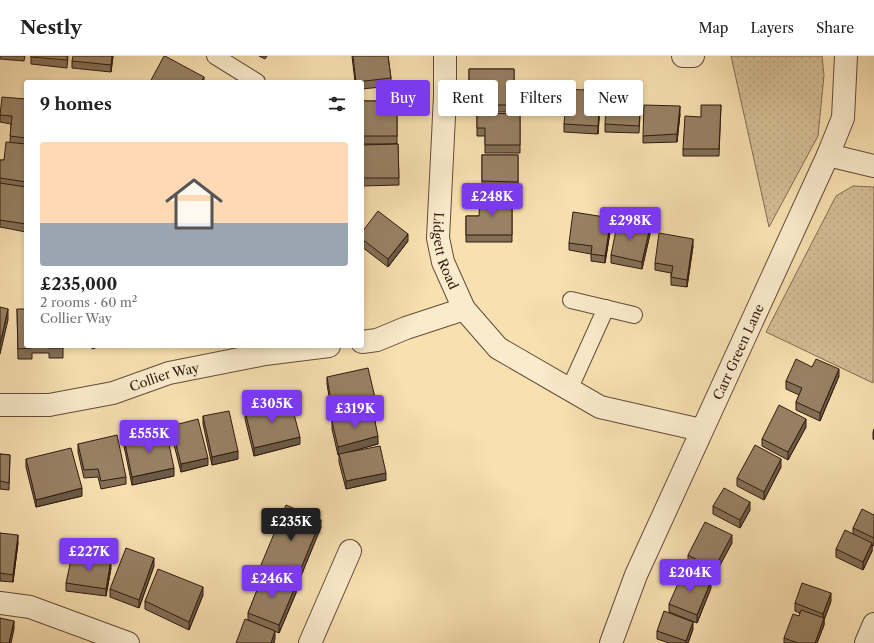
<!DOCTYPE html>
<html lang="en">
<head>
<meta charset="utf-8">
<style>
	:root { --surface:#fff; --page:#f6f6f6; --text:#222; --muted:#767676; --line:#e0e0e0; --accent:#7c3aed }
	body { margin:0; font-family:"Libre Caslon Text",serif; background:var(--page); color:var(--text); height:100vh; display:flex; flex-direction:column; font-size:15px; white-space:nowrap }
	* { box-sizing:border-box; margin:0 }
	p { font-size:13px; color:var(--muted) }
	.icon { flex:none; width:22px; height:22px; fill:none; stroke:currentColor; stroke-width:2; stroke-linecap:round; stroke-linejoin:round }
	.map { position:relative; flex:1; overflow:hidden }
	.sheet { position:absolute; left:24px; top:24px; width:340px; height:268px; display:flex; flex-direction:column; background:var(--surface); border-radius:4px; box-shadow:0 2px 6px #0003 }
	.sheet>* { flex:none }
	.banner { position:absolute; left:376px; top:24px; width:380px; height:36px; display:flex; gap:8px }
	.price { position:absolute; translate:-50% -34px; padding:0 9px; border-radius:4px; background:var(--accent); color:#fff; font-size:13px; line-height:26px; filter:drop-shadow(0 1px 2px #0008) }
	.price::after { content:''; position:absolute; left:50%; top:24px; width:12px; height:9px; margin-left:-6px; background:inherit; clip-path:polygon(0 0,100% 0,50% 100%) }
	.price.selected { background:#222; color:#fff }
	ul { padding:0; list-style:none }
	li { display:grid; align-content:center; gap:8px; height:212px; padding:0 16px }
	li+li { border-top:1px solid var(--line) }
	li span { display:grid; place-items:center; height:124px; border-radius:4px; color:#555 }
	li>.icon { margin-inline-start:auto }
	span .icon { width:72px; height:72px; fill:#fffc; stroke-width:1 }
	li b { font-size:17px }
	h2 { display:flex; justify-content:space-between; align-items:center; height:48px; padding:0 16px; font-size:17px }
	.tag { padding:0 14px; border-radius:4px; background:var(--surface); box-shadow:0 2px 6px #0003; font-size:14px; line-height:36px }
	.tag.selected { background:var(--accent); color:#fff }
	header { display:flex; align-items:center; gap:24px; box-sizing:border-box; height:56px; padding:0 20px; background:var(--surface); border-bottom:1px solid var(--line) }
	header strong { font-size:19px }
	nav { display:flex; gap:22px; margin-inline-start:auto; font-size:14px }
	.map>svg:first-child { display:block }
	.grass { fill:url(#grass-dots); stroke:#836c53 }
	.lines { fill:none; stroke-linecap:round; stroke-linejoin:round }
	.lane-casing { stroke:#624c38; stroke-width:18 }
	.street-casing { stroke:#624c38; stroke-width:24 }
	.lane { stroke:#faebcc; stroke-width:16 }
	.street { stroke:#faebcc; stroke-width:22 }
	.wall { fill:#836f56; stroke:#301a10 }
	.shaded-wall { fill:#6a5a46; stroke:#301a10 }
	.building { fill:#988164; stroke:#301a10 }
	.labels { text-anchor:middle; stroke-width:3.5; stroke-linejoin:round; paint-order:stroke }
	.street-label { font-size:13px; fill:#301a10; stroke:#faebcc }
</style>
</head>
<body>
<header>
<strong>Nestly</strong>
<nav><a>Map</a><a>Layers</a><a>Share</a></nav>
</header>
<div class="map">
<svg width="874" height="587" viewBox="0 0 874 587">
	<defs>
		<pattern id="grass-dots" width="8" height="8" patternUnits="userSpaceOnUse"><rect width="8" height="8" fill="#d6be96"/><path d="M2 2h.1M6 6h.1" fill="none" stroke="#b8a380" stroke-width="1.8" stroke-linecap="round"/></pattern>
	</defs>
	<rect width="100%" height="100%" fill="#f8e0b1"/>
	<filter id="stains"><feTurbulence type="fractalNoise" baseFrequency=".005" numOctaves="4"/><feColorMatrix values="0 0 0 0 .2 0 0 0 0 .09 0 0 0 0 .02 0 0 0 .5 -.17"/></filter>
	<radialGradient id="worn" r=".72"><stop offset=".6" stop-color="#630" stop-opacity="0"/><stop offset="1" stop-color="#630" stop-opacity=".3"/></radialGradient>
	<g class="grass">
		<path d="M731 0H822L824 19 818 80 769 171Z"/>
		<path d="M853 130 874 131 873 327 766 276 836 140Z"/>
	</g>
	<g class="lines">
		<defs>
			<g id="lane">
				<path d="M215 0 257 26"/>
				<path d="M571 244 634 259"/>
				<path d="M569 334 606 252"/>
			</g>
			<g id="street">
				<path id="s1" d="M445 0V40L438 182 443 206 464 253 498 292 600 351 701 374"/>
				<path d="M683 0H693"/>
				<path d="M828 99 874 110"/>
				<path d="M362 286 377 284 406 272 464 253"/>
				<path id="s2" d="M0 349H49L113 337 169 317 265 298 329 290"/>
				<path d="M0 547 30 551 128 587"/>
				<path d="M310 587 350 495"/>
				<path id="s3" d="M611 587 636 519 828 99 843 62 846 0"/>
				<path d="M866 587 874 568"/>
			</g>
		</defs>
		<use href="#lane" class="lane-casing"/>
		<use href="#street" class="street-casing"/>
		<use href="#lane" class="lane"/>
		<use href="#street" class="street"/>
	</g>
	<g class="wall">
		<path d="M0 0H25L24 5 0 3Z"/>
		<path d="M31 0H68L67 12 31 8Z"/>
		<path d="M113 0 111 16 72 12V5Z"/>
		<path d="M259 0H267L265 3Z"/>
		<path d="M352 0H388L391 22V30L362 33V26H355Z"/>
		<path d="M469 13H514V56H480V39H469Z"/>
		<path d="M584 34 601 35 598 78 564 76V68Z"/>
		<path d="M641 42 639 77 605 76V68Z"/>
		<path d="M26 43V176L0 171V104H4L10 86 11 68 0 66V59Z"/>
		<rect x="362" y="45" width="35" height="43"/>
		<path d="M721 49 719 100H683V93L701 61Z"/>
		<path d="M477 57 520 58V97H485V80H477Z"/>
		<path d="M680 58 677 86 643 87V80Z"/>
		<path d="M398 88 399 129 362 130V89Z"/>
		<rect x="482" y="99" width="36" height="34"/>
		<path d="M512 140V186H466V160H479Z"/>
		<path d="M611 170 605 207 591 205V198L569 194V187Z"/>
		<path d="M362 176 408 185 388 211 362 191Z"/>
		<path d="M650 178 642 213 611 207V199Z"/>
		<path d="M693 190 687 231 671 229V217L655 214V207Z"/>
		<path d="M17 253 26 290H63V302H49V297H32V303H18Z"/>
		<path d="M812 311 839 320 820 365 796 354V346L799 339 786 333V325Z"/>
		<path d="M327 321 377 357 374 358 378 388 348 396 386 424 346 433 339 406V399H338L332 373V365L345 362 343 351 331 353 327 328Z"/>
		<path d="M245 355 300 388 254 400 245 363Z"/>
		<path d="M203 360 238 403 212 409 203 368Z"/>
		<path d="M171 370 208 409 181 416 171 377Z"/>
		<path d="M806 371 788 404 762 390V383Z"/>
		<path d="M874 373V384L873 383V376Z"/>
		<path d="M124 383 174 420 132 429 124 390Z"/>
		<path d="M78 388 126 421V428L101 433 98 421 84 422 78 396Z"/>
		<path d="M0 398 10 399 9 434 0 433Z"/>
		<path d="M26 403 82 440 36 451 26 411Z"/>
		<path d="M781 411 764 444 737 430V422Z"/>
		<path d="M713 450 750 454 740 472 713 458Z"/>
		<path d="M874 459V490L872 489V495L863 514 836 501V493L853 478V472Z"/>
		<path d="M321 471 296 532V537L279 577 248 564V557L264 518 261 517V509Z"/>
		<path d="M0 477 18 487 13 526 0 525Z"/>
		<path d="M732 487 714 520 688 507V499Z"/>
		<path d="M154 510 139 552 110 541V533Z"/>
		<path d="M111 512 106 540 66 535V527Z"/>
		<path d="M711 532 697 567 669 556V548Z"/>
		<path d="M203 539 189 574 145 553V545Z"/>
		<path d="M831 545 824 564V569L817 587H784V582L799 560 800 557 795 555V547Z"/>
		<path d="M693 573 688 587H669L657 583V575Z"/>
	</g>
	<g class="shaded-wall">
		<path d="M112 0H113L111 16V9Z"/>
		<path d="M204 21V26H201Z"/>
		<path d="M601 28V35L598 78V70Z"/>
		<path d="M680 50V58L677 86V78Z"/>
		<path d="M611 162V170L605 207V200Z"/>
		<path d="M650 171V178L642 213V206Z"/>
		<path d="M408 178V185L388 211V203Z"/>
		<path d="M693 183V190L687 231V224Z"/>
		<path d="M8 253V264L0 298V288Z"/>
		<path d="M92 290H101L92 293Z"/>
		<path d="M839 313V320L820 365V357Z"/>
		<path d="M377 350V357L346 364V357Z"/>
		<path d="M806 363V371L788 404V396Z"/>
		<path d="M378 380V388L338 399V391Z"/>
		<path d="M300 381V388L254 400V392Z"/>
		<path d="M238 395V403L212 409V401Z"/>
		<path d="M208 402V409L181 416V408Z"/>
		<path d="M781 403V411L764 444V436Z"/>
		<path d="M174 412V420L132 429V421Z"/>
		<path d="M386 417V424L346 433V425Z"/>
		<path d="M82 432V440L36 451V444Z"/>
		<path d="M750 446V454L740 472V464Z"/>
		<path d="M321 464V471L296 532V524Z"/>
		<path d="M18 479V487L13 526V519Z"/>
		<path d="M732 479V487L714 520V513Z"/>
		<path d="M872 487V495L863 514V506Z"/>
		<path d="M154 502V510L139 552V544Z"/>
		<path d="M111 504V512L106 540V533Z"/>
		<path d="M711 525V532L697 567V559Z"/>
		<path d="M296 529V537L279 577V569Z"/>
		<path d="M203 531V539L189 574V566Z"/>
		<path d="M831 537V545L824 564V569L817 587H815L823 563V558Z"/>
		<path d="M14 565V573L11 587H9Z"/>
		<path d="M693 566V573L688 587H686V585Z"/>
		<path d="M275 575V583L274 587H271Z"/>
	</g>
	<g class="building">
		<path d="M31 0H67V4L31 1Z"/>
		<path d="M73 0H112L111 9 72 5Z"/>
		<path d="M164 0H165L204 21 201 26H150Z"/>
		<path d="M353 0H388L391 22 356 26Z"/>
		<path d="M469 13H514V49H480V31H469Z"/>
		<path d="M601 28 598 70 564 68 567 33 584 34 585 29Z"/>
		<path d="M607 33 641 35 639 70 605 68Z"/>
		<path d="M2 41 26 43V82L10 80 12 60 0 59Z"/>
		<rect x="362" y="45" width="35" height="35"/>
		<path d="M644 49 680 50 677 78 643 80Z"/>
		<path d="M701 49H721L719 93H683L685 60 701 61Z"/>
		<path d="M477 57 520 58V89H485V72H477Z"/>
		<path d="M6 86 26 88V126L0 122V104H4Z"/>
		<path d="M398 88 399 122H362V89Z"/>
		<path d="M482 99H518V126L482 125Z"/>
		<path d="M0 127 26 131V168L0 164Z"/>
		<path d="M480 140H512V179H466V160H479Z"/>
		<path d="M378 155 408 178 388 203 362 183V176Z"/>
		<path d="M573 156 611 162 605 200 591 198 592 190 569 187Z"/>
		<path d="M618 164 650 171 642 206 611 199Z"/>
		<path d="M659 177 693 183 687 224 671 221 673 210 655 207Z"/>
		<path d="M0 251 8 253 0 288Z"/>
		<path d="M17 253H26V290H32V292L18 293Z"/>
		<rect x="49" y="290" width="14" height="2"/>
		<path d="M796 303 812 311 816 303 839 313 820 357 796 346 802 332 786 325Z"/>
		<path d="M368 312 377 350 346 357 343 343 331 345 327 321Z"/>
		<path d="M290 343 300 381 254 392 245 355Z"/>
		<path d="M779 349 806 363 788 396 762 383Z"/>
		<path d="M229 355 238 395 212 401 203 360Z"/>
		<path d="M373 356 378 380 338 391 332 365Z"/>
		<path d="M198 363 208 402 181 408 171 370Z"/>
		<path d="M166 374 174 412 132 421 124 383Z"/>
		<path d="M117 379 126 421 101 425 98 413 84 414 78 388Z"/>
		<path d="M755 389 781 403 764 436 737 422Z"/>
		<path d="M380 390 386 417 346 425 339 398Z"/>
		<path d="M71 392 82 432 36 444 26 403Z"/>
		<path d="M0 398 10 399 9 427 0 425Z"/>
		<path d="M724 432 750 446 740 464 713 450Z"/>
		<path d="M286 449 321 464 296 524 261 509Z"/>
		<path d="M862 453 874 459V482L853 472Z"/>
		<path d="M705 466 732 479 714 513 688 499Z"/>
		<path d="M845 474 872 487 863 506 836 493Z"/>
		<path d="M0 477 18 479 13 519 0 517Z"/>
		<path d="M126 492 154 502 139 544 110 533Z"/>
		<path d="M72 499 111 504 106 533 66 527Z"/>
		<path d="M158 513 203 531 189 566 145 545Z"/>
		<path d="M684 514 711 525 697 559 669 548Z"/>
		<path d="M264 516 296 529 279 569 248 557Z"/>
		<path d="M802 527 831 537 823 558 795 547Z"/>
		<path d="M801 554 824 562 815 587H798L784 582 793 558 799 560Z"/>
		<path d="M664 555 693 566 686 585 657 575Z"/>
		<path d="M0 562 14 565 9 587H0Z"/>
		<path d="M245 563 275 575 271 587H236Z"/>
	</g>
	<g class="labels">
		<g class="street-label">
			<text dy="5" stroke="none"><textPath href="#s1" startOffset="196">Lidgett Road</textPath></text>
			<text dy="5" stroke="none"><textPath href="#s3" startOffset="318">Carr Green Lane</textPath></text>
			<text dy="5" stroke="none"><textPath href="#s2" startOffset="168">Collier Way</textPath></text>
		</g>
	</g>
	<rect width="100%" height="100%" filter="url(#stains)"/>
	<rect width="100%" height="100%" fill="url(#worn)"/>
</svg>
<b class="price" style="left:492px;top:161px">£248K</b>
<b class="price" style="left:630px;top:185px">£298K</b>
<b class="price" style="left:272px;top:368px">£305K</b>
<b class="price" style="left:355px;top:373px">£319K</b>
<b class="price" style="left:149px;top:398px">£555K</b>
<b class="price selected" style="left:291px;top:486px">£235K</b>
<b class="price" style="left:89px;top:516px">£227K</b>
<b class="price" style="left:690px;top:537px">£204K</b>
<b class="price" style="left:272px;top:543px">£246K</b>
<div class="banner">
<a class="tag selected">Buy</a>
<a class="tag">Rent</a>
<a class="tag">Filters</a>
<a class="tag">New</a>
</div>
<section class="sheet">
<h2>9 homes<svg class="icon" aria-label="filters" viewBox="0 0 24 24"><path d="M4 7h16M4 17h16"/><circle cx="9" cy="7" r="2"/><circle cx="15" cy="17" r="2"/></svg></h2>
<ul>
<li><span style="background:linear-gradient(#ffd9b3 65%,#9aa5b1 0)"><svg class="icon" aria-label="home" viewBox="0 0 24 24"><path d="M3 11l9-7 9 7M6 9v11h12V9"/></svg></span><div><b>£235,000</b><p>2 rooms · 60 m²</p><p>Collier Way</p></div></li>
</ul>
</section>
</div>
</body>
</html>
